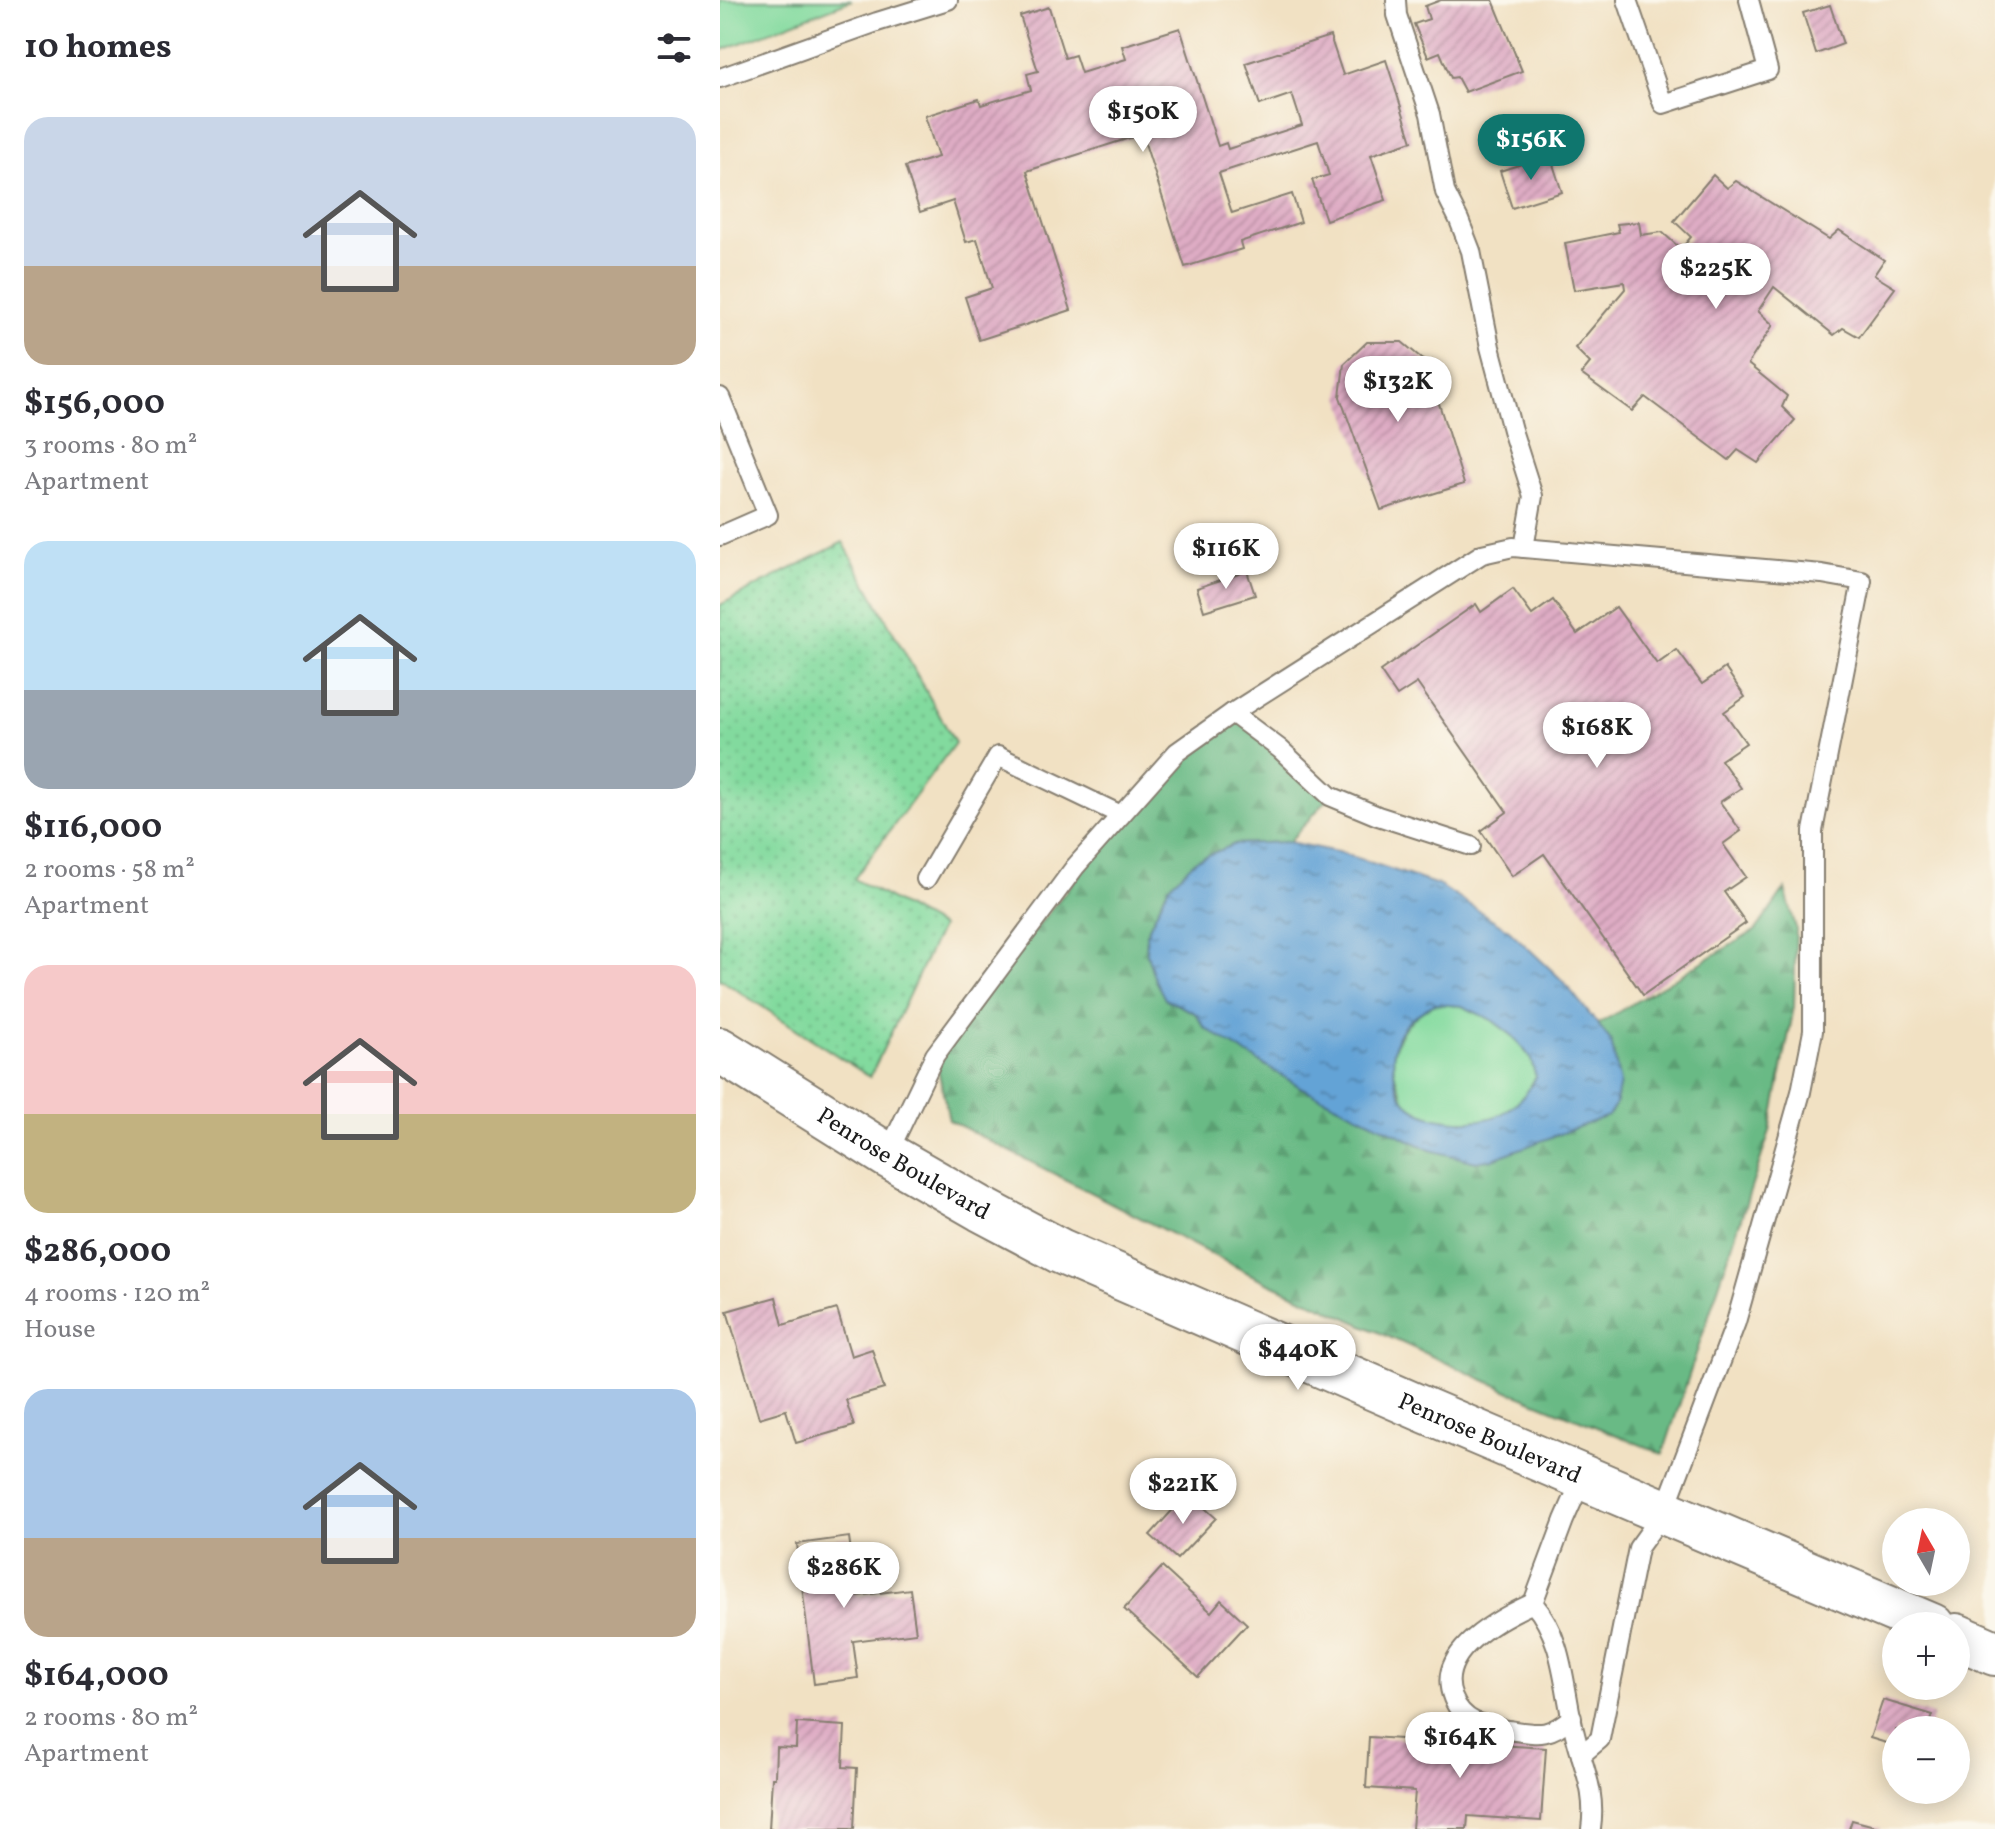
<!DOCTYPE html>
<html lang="en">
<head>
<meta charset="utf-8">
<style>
	:root { --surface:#fff; --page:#f7f7f7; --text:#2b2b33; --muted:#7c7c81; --accent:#0f766e }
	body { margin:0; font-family:Vollkorn,serif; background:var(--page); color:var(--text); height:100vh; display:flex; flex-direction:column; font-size:30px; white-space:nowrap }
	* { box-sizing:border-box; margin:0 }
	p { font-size:26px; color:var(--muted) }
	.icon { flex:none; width:44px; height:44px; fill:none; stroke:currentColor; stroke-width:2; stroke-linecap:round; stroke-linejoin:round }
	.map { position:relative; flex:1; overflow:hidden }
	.details { display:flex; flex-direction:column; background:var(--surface); width:720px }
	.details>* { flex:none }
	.needle { width:52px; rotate:351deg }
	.tools { position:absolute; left:1162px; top:1508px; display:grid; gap:16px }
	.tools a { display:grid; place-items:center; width:88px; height:88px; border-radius:50%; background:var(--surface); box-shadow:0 4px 20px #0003; font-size:40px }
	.price { position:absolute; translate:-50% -68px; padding:0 18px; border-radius:28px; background:#fff; color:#222; font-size:26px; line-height:52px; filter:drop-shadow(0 2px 4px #0008) }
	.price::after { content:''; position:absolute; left:50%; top:48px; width:24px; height:18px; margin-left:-12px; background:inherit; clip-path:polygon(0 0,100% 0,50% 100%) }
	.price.active { background:var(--accent); color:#fff }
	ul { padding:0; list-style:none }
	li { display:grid; align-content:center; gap:16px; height:424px; padding:0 24px }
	li span { display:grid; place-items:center; height:248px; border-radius:24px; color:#555 }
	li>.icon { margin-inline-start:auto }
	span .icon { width:144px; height:144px; fill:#fffc; stroke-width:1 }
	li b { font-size:34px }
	h2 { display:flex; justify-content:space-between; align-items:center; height:96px; padding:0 24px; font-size:34px }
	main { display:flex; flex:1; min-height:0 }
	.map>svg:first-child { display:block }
	.grass { fill:#82da9e; stroke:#4f7b5d; stroke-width:2 }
	.forest { fill:url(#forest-firs); stroke:#426b50; stroke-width:2 }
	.park { fill:url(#park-dots); stroke:#4f7b5d; stroke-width:2 }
	.water { fill:url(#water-ripples); stroke:#406079; stroke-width:2; fill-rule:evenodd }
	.building { fill:url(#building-hatch) }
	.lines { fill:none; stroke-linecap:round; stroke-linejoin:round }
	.lane-casing { stroke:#867e70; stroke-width:22 }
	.secondary-casing { stroke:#867e70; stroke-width:48 }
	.lane { stroke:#fff; stroke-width:18 }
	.secondary { stroke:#fff; stroke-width:44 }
	.labels { text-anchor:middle; stroke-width:8; stroke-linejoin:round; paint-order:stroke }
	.street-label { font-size:24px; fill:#1c1c1c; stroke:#fbf7ec }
</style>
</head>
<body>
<main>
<section class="details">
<h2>10 homes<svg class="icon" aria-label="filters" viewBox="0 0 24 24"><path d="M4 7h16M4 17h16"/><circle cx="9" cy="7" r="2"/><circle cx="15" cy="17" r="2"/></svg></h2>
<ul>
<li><span style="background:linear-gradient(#c9d6e8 60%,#b9a48a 0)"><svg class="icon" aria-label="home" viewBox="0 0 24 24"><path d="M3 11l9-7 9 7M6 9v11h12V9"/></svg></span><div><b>$156,000</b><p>3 rooms · 80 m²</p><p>Apartment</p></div></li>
<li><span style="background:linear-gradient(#bfe0f5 60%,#9aa5b1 0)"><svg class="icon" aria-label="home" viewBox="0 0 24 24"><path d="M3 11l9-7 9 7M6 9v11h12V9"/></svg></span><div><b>$116,000</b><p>2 rooms · 58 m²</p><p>Apartment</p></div></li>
<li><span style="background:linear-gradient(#f6c9c9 60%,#c2b280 0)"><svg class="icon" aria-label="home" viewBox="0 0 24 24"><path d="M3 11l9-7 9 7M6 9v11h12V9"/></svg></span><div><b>$286,000</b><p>4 rooms · 120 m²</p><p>House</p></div></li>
<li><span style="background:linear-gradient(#a9c7e8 60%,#b9a48a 0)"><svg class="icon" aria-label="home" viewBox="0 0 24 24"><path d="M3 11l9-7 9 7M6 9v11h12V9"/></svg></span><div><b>$164,000</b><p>2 rooms · 80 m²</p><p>Apartment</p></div></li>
</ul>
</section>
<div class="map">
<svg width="1275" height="1829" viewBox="0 0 1275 1829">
	<defs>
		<pattern id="forest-firs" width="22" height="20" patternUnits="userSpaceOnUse" patternTransform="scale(2)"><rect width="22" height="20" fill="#69ba85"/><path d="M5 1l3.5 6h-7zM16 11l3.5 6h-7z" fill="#5a9f72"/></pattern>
		<pattern id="park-dots" width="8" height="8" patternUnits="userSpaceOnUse" patternTransform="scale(2)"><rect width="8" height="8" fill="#82da9e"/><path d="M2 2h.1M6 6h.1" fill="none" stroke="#70ba88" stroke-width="1.8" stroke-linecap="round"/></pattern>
		<pattern id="water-ripples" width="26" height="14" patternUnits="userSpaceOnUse" patternTransform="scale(2)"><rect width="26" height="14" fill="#63a3d6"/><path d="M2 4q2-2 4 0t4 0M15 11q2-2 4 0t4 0" fill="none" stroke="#5184ad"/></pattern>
		<pattern id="building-hatch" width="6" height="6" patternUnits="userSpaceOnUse" patternTransform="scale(2)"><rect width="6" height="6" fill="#deacc4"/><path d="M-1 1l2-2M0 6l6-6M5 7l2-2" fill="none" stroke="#be93a8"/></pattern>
	</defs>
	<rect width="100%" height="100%" fill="#fbf7ec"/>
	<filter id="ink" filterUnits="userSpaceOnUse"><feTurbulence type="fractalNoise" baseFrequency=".0125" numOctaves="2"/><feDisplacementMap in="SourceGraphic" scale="16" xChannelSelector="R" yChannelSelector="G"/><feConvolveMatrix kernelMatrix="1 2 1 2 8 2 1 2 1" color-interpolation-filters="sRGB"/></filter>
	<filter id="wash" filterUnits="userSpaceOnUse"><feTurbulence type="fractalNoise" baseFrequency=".006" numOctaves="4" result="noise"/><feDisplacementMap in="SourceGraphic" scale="32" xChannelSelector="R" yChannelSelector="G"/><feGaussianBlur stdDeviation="1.8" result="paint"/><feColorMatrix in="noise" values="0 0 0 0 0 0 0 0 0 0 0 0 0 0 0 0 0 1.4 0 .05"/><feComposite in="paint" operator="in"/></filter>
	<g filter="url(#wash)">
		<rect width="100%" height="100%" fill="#f1e1c3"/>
		<g class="grass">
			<path d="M0 0H132L0 51Z"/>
			<path d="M715 1004 742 1006 772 1020 793 1036 810 1057 816 1077C807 1092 799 1104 783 1113 760 1126 702 1125 685 1101 682 1096 681 1089 678 1084 664 1048 683 1020 715 1004Z"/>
		</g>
		<path class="forest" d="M512 713 610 796 569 842 514 844 449 886 426 934 445 999 475 1013 485 1028 756 1162 891 1041 878 1024 1036 930 1065 889 1076 928 1074 1007 1050 1131 943 1454 791 1392 534 1276 229 1120 215 1055 457 752Z"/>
		<path class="park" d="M123 542 235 743 134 879 221 927 150 1077 0 979V605Z"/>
		<path class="water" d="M569 842 622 853 718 885 789 930 843 981 891 1041 900 1083 895 1106 888 1116 773 1159 756 1162 710 1150 582 1088 485 1028 475 1013 445 999 435 980 427 954 426 934 449 886 476 860 515 844ZM715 1004 742 1006 772 1020 793 1036 810 1057 816 1077C807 1092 799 1104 783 1113 758 1127 704 1123 685 1101 672 1085 670 1054 678 1036 685 1021 701 1011 715 1004Z"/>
		<g id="blocks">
			<g class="building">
				<path d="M721 0H773L802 71 745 92 737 77 731 78 720 52 708 57 694 24 709 19 705 6Z"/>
				<path d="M1110 5 1123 44 1096 54 1083 13Z"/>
				<path d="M329 7 345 58 355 55 361 73 406 59 402 46 460 28 498 146 506 143 508 149 582 125 572 94 540 105 526 63 610 36 623 75 666 60 692 141 651 155 666 200 606 220 592 180 609 175 598 141 499 173 512 213 572 194 581 222 520 242 522 249 465 267 422 134 307 171 351 310 259 340 245 297 272 288 257 239 246 242 233 201 200 212 185 167 218 157 205 116 259 99 261 105 311 90 307 74 318 71 300 16Z"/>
				<path d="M830 155 842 192 792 208 780 171Z"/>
				<path d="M993 175 1007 188 1016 181 1109 239 1119 230 1164 260 1154 275 1175 288 1139 337 1123 328 1114 335 1054 287 1038 311 1053 325 1028 364 1067 396 1062 407 1075 420 1038 463 1018 450 1009 460 925 397 912 411 861 374 870 363 855 348 905 289 904 282 854 290 845 243 899 232 897 224 919 222 921 235 942 232 961 249 971 237 954 221Z"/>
				<path d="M647 342H682L706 362 744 484 661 510 620 397 624 364Z"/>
				<path d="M527 571 535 595 484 611 477 588Z"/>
				<path d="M793 589 812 615 833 600 857 634 896 607 937 664 957 650 982 684 1005 668 1025 697 1004 712 1026 743 1001 760 1021 788 1000 802 1021 831 1003 844 1026 877 1004 892 1026 923 923 995 824 854 792 876 761 831 787 812 697 683 677 696 660 671 756 604 761 612Z"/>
				<path d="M56 1297 63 1325 117 1309 131 1356 152 1349 164 1389 126 1400 134 1426 76 1443 66 1410 39 1418 7 1311Z"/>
				<path d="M468 1493 496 1518 457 1559 430 1535Z"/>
				<path d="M129 1537 137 1596 190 1589 196 1633 133 1641 138 1678 94 1684 77 1544Z"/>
				<path d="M442 1567 491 1612 501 1600 527 1624 478 1677 404 1609Z"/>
				<path d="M1163 1700 1213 1715 1208 1730H1176V1746L1150 1738Z"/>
				<path d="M77 1723 125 1726 123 1767 137 1768 134 1829H49L52 1778H55L56 1747 76 1748Z"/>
				<path d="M649 1737 826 1748 821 1821 748 1816 747 1829H692L695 1791 646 1788Z"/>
				<path d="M1132 1820 1162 1828 1161 1829H1129Z"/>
			</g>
		</g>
	</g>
	<g filter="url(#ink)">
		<use href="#blocks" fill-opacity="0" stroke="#867e70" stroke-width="2"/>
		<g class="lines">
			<defs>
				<g id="lane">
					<path d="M676 0 677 15 710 114 725 192 739 220 751 251 770 347 792 430 813 496 804 548"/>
					<path d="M907 0 943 104 1048 70 1029 0"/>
					<path d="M0 78 157 22 228 0"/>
					<path d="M0 397 48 515 0 536"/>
					<path d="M512 713 560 749 610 796 658 816 751 846"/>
					<path d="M206 879 278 756 401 815"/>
					<path d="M167 1155 215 1055 355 867 457 752 512 713 762 554 793 547 1102 574 1142 581 1093 831V1031L1081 1092 1016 1322 944 1512 918 1548 880 1739 861 1755"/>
					<path d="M863 1477 844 1520 813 1603C846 1641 843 1692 856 1738 865 1772 876 1793 871 1829"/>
					<path d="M813 1603C780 1618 714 1652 733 1698 743 1723 764 1726 788 1730 818 1734 828 1738 852 1717"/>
				</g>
				<g id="secondary">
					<path id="s1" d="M0 1050 167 1155 261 1209 340 1251 707 1411 1212 1626"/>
					<path d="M1236 1636 1275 1653"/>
				</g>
			</defs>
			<use href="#lane" class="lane-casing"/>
			<use href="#secondary" class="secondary-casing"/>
			<use href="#lane" class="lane"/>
			<use href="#secondary" class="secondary"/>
		</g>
	</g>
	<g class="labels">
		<g class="street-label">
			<text dy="8" stroke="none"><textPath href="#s1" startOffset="216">Penrose Boulevard</textPath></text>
			<text dy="8" stroke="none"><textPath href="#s1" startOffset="864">Penrose Boulevard</textPath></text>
		</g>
	</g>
</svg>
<div class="tools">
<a><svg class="needle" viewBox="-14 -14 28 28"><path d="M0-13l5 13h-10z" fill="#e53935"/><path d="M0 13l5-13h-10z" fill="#7c7c81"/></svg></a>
<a>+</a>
<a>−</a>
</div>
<b class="price" style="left:423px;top:154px">$150K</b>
<b class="price active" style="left:811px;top:182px">$156K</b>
<b class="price" style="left:996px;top:311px">$225K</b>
<b class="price" style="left:678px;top:424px">$132K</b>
<b class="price" style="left:506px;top:591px">$116K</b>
<b class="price" style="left:877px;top:770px">$168K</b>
<b class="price" style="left:578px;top:1392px">$440K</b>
<b class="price" style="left:463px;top:1526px">$221K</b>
<b class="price" style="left:124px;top:1610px">$286K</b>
<b class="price" style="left:740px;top:1780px">$164K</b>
</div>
</main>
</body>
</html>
